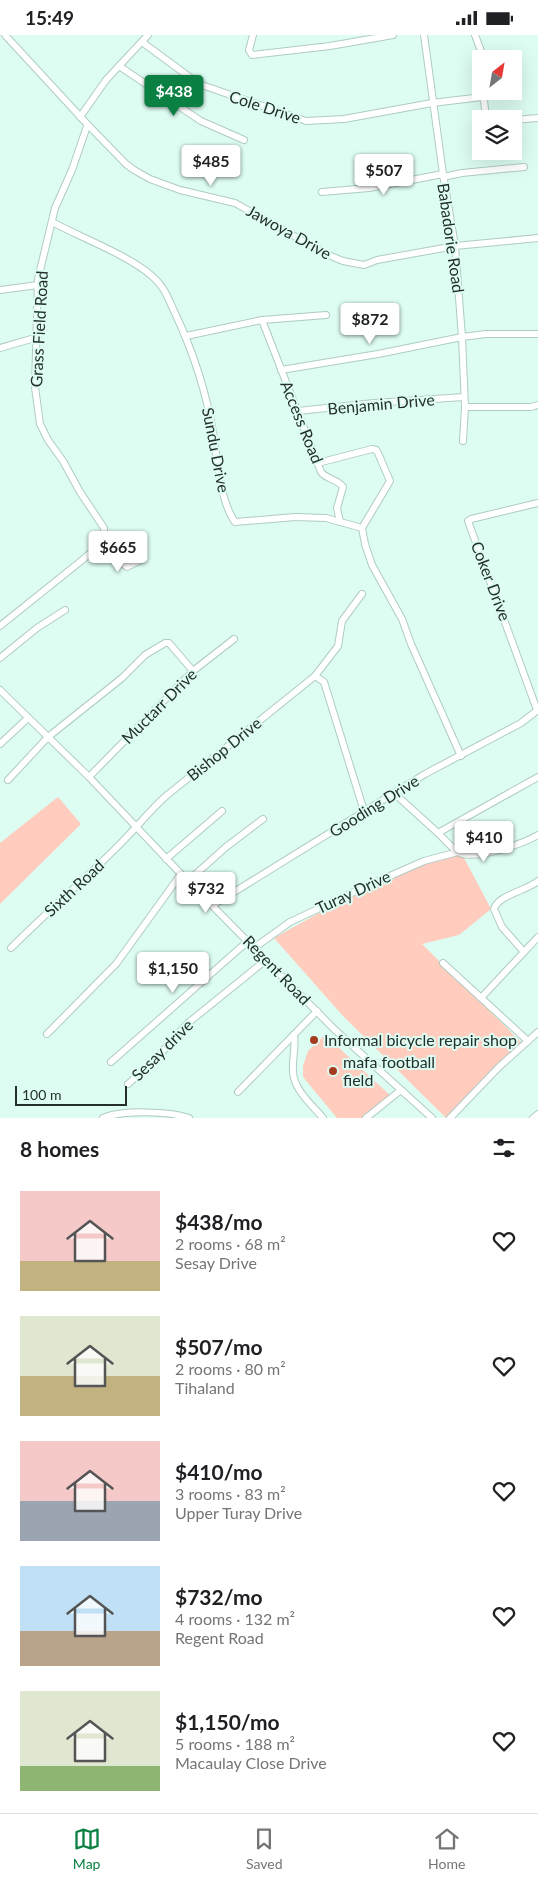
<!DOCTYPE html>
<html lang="en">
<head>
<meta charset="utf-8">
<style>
	:root { --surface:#fff; --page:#f2f2f2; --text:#202124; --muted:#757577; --line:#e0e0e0; --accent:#0b8043 }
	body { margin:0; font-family:Lato,sans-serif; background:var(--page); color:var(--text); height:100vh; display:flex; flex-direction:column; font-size:19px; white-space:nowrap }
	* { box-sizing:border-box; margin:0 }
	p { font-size:16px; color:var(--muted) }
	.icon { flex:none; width:28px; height:28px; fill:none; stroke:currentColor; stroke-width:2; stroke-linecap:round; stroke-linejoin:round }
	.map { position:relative; height:1083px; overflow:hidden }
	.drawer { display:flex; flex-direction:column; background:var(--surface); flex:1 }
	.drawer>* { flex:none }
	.needle { width:32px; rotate:31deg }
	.fabs { position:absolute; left:472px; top:15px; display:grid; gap:10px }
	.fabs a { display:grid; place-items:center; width:50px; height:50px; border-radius:0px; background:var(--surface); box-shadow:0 5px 20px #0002; font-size:25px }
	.scale { position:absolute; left:15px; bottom:12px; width:112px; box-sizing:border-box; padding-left:5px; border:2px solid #242f2c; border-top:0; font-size:14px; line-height:18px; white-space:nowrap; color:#242f2c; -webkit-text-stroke:4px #ddfcf2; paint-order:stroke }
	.price { position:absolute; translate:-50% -42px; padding:0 11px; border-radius:5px; background:#fff; color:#222; font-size:16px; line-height:32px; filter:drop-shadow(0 1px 2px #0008) }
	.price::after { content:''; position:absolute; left:50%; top:30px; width:15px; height:11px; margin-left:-8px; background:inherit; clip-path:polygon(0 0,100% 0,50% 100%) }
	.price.active { background:var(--accent); color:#fff }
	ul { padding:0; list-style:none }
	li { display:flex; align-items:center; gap:15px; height:125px; padding:0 20px }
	li span { display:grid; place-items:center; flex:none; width:140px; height:100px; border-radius:0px; color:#555 }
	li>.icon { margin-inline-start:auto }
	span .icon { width:60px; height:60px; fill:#fffc; stroke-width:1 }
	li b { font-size:21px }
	h2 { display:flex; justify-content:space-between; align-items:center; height:60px; padding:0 20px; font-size:21px }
	.status { display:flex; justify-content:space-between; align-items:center; height:35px; padding:0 25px; background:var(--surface); direction:ltr }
	.status svg { height:14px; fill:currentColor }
	.tab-bar { display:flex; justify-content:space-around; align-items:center; height:70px; border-top:1px solid var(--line); background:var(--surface); font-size:14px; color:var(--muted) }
	.tab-bar a { display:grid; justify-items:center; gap:2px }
	.tab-bar .active { color:var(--accent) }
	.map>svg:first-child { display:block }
	.green { fill:#ffccbe }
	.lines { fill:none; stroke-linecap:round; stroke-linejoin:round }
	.minor-casing { stroke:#afccc3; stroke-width:8 }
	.minor { stroke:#fff; stroke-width:6 }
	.poi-dot { fill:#a43c1f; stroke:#ddfcf2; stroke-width:2 }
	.labels { text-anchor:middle; stroke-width:4; stroke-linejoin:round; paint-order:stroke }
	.street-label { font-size:16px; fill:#242f2c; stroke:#ddfcf2 }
	.poi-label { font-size:16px; fill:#242f2c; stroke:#ddfcf2; text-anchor:start }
</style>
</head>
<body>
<div class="status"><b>15:49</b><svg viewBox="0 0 49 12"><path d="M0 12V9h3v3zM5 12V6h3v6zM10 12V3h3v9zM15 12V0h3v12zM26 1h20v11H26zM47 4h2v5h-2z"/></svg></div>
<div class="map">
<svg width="538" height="1083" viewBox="0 0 538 1083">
	<rect width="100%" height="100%" fill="#ddfcf2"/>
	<g class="green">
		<path d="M58 762 81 789 0 869V808Z"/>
		<path d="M462 819 491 874 459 900 422 909 522 1008 446 1083 343 981 274 903 335 869 422 829Z"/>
		<path d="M325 1000 393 1063 368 1083H337L303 1042V1031L308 1016Z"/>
	</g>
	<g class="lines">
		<defs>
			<g id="minor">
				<path d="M5 0 88 90 126 129 134 135 150 144 180 155 235 168 326 219 343 226 364 230 377 225 455 211 538 203"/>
				<path d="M253 0 249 15 252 20 330 11 393 0"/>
				<path d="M424 0 443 139 455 211 462 302 465 372 463 406"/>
				<path d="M475 0 484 24"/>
				<path d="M142 7 199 49 306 86 344 84 432 68 482 62 484 65 486 84"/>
				<path d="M119 31 201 86 244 105"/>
				<path d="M80 82 106 45 148 0"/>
				<path d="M514 85 538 83"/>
				<path d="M443 142 462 138 524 132"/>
				<path d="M322 157 369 153 443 139"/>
				<path d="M52 187C82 203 128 220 152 241 164 251 168 263 174 276 193 316 207 359 214 403 217 426 221 468 235 487L295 482 326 483 362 493 365 509 372 530 402 584 411 609 461 721"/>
				<path d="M0 255 38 250"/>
				<path d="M262 285 321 437C327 445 338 444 343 452L337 473 340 487"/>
				<path d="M186 301 262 285 326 280"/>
				<path d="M0 313 38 302"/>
				<path d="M281 335 378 319 462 302 486 299H538"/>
				<path d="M465 372H531L538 370"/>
				<path d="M298 376 374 368 464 362"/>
				<path d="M318 428 372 414 376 415 378 418 390 446 362 493"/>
				<path d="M101 509 127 532 143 524"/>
				<path d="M0 591 81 526 101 509 104 502V493L80 457 63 426 48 405 40 389 35 352 38 244 55 173 72 135 87 91"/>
				<path d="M0 623 37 593 65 575"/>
				<path d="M315 641 324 647 364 776"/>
				<path d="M0 655 89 742 181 839 335 995 432 1083"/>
				<path d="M537 675 468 486 471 484 538 468"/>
				<path d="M0 709 28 683"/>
				<path d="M89 742 193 636 234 604"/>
				<path d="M8 745 48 702 122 643 145 620 165 608H169L193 636"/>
				<path d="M394 758 438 798 538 742"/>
				<path d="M438 798C444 804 451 812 458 817 473 827 524 808 538 800"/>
				<path d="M166 824 222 776"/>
				<path d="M188 846 226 812 263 784"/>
				<path d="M538 846C526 856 498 860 494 874L502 892 524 917 538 902"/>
				<path d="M213 870 425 739 521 688 538 675"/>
				<path d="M11 913C45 879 82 847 116 813 134 796 148 777 166 761L315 641 338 611 342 586 362 559"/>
				<path d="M254 913 290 887 358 855 424 826 458 817"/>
				<path d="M443 928 528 1006"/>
				<path d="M481 963 524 917"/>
				<path d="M47 999 116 929 181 839"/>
				<path d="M294 1000C296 1013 292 1024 293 1036 293 1054 312 1070 323 1083"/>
				<path d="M111 1027 248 906"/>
				<path d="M128 1049 152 1028 188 988 266 925"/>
				<path d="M238 1057 317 976"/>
				<path d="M103 1083C122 1075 169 1076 189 1083"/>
				<path d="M366 1083 401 1055"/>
				<path d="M450 1083 499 1032 538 997"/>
				<path d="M533 1083 538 1079"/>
			</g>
		</defs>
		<use href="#minor" class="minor-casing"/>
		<use href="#minor" class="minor"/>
	</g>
	<g class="poi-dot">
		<circle cx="314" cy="1005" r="5"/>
		<circle cx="333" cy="1036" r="5"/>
	</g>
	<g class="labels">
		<g class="street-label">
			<text transform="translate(265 72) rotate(18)" y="6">Cole Drive</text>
			<text transform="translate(289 197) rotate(29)" y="6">Jawoya Drive</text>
			<text transform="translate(451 203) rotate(82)" y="6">Babadorie Road</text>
			<text transform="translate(39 294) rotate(-87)" y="6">Grass Field Road</text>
			<text transform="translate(381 369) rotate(-5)" y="6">Benjamin Drive</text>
			<text transform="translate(302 387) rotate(68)" y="6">Access Road</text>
			<text transform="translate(216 415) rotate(79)" y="6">Sundu Drive</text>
			<text transform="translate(491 546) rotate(69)" y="6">Coker Drive</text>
			<text transform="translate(159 671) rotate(-45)" y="6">Muctarr Drive</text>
			<text transform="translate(224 714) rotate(-39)" y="6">Bishop Drive</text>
			<text transform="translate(374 771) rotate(-32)" y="6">Gooding Drive</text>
			<text transform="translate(74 853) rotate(-43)" y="6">Sixth Road</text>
			<text transform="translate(353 857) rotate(-25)" y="6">Turay Drive</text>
			<text transform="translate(277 935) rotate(46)" y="6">Regent Road</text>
			<text transform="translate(162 1015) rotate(-45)" y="6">Sesay drive</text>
		</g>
		<g class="poi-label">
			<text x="324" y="1011">Informal bicycle repair shop</text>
			<text x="343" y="1033">mafa football<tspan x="343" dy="18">field</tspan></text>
		</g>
	</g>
</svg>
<div class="fabs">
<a><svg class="needle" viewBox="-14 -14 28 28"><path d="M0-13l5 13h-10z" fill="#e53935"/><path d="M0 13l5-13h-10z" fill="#757577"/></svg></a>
<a><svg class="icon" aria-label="layers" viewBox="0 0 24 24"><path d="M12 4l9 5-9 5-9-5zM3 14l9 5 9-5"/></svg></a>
</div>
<div class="scale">100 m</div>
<b class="price active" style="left:174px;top:82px">$438</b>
<b class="price" style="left:211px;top:152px">$485</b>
<b class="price" style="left:384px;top:161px">$507</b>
<b class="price" style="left:370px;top:310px">$872</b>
<b class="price" style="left:118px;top:538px">$665</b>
<b class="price" style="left:484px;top:828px">$410</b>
<b class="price" style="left:206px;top:879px">$732</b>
<b class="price" style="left:173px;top:959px">$1,150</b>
</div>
<section class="drawer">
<h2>8 homes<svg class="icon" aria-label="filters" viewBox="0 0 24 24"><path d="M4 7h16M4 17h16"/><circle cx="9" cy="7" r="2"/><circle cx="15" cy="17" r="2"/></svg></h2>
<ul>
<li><span style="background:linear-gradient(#f6c9c9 70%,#c2b280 0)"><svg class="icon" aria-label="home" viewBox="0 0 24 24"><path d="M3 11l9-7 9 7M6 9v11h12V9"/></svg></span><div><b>$438/mo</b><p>2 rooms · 68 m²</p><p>Sesay Drive</p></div><svg class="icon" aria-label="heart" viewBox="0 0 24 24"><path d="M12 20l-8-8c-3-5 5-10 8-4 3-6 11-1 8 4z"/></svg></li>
<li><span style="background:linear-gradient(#dfe7d0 60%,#c2b280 0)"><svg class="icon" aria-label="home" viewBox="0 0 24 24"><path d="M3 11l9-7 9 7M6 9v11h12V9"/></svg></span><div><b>$507/mo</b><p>2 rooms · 80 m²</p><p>Tihaland</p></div><svg class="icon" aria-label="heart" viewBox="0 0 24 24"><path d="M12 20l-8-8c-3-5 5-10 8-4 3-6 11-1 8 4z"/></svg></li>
<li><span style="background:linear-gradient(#f6c9c9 60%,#9aa5b1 0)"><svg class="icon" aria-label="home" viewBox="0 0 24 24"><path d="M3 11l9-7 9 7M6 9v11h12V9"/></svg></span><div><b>$410/mo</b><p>3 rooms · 83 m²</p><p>Upper Turay Drive</p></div><svg class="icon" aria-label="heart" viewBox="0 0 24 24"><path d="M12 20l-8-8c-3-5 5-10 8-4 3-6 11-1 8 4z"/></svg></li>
<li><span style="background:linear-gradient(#bfe0f5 65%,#b9a48a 0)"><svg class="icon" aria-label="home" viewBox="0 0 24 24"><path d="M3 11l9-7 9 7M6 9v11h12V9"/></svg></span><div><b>$732/mo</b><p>4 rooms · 132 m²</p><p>Regent Road</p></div><svg class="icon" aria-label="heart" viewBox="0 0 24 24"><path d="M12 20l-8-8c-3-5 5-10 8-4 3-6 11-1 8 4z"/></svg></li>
<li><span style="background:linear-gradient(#dfe7d0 75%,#8fb573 0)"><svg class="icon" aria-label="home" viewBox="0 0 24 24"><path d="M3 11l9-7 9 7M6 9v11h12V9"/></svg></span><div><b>$1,150/mo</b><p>5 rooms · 188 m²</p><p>Macaulay Close Drive</p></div><svg class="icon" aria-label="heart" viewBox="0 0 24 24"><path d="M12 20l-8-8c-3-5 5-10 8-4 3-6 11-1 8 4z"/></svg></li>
</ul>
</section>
<nav class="tab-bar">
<a class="active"><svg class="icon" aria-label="map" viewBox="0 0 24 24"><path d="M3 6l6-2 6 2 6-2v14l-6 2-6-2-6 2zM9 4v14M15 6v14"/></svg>Map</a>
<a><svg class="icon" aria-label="saved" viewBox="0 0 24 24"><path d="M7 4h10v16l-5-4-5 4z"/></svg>Saved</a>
<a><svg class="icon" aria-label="home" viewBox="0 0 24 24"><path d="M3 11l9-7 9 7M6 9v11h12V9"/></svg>Home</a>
</nav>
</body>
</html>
